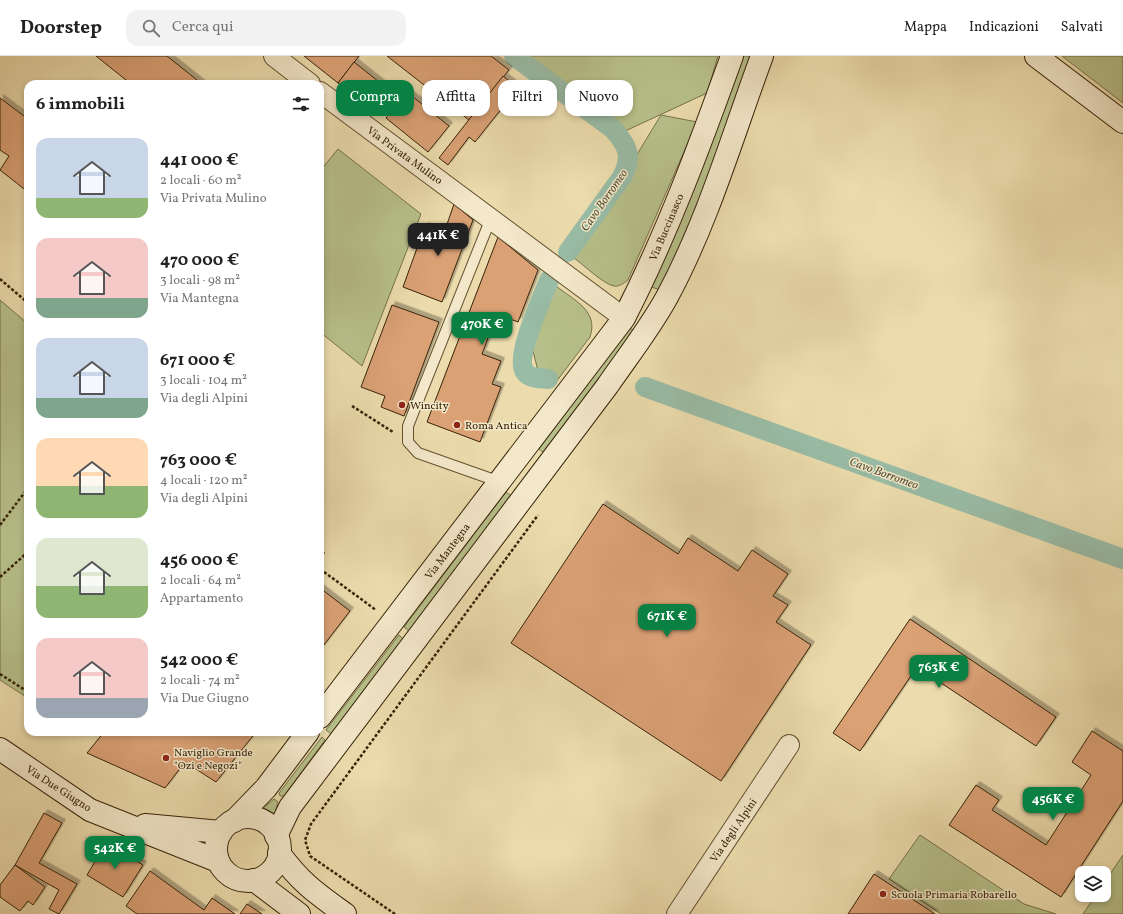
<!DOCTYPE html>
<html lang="it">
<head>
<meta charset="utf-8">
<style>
	:root { --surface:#fff; --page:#f2f2f2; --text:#222; --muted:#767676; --line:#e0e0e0; --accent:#0b8043 }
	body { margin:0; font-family:Vollkorn,serif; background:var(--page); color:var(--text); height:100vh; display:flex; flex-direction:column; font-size:15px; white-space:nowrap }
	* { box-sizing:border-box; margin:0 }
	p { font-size:13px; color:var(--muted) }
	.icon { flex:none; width:22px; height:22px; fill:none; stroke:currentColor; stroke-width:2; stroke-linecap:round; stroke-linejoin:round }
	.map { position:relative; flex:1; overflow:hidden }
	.drawer { position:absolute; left:24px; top:24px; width:300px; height:656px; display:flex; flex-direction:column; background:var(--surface); border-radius:12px; box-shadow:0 2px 6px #0003 }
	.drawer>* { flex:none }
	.top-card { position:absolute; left:336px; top:24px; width:380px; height:36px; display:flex; gap:8px }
	.tools { position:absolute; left:1075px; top:810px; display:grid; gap:8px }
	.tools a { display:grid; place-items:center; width:36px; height:36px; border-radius:8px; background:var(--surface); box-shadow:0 2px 6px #0003; font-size:20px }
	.price { position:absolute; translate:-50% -34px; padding:0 9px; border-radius:8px; background:var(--accent); color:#fff; font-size:13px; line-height:26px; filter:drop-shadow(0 1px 2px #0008) }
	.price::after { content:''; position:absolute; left:50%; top:24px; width:12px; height:9px; margin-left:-6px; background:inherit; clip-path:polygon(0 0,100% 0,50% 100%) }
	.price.on { background:#222; color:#fff }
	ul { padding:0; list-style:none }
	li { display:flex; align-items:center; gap:12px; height:100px; padding:0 12px }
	li span { display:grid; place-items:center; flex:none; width:112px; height:80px; border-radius:12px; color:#555 }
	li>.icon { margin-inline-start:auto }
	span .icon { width:48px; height:48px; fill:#fffc; stroke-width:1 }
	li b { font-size:17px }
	h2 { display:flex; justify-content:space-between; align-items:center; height:48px; padding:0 12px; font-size:17px }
	.tag { padding:0 14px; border-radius:12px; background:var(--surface); box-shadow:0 2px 6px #0003; font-size:14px; line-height:36px }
	.tag.on { background:var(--accent); color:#fff }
	header { display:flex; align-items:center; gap:24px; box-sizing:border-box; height:56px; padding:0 20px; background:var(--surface); border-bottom:1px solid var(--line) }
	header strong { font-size:19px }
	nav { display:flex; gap:22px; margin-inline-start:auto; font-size:14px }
	.search { width:280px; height:36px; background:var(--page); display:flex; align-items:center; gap:10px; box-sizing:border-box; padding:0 14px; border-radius:12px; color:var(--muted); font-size:15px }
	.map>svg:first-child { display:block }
	.green { fill:#b7c08a; stroke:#777249 }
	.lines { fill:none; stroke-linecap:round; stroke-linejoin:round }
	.canal { stroke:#99bca6; stroke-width:20 }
	.building { fill:#daa175; stroke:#372308; filter:url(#shadow) }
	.lane-casing { stroke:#645131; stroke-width:12 }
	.street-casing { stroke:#645131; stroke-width:22 }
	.secondary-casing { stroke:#372308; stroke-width:24 }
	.path { stroke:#372308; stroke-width:2.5; stroke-dasharray:3 2; stroke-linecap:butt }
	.lane { stroke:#f3e8ca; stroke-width:10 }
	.street { stroke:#f3e8ca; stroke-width:20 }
	.secondary { stroke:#f3e8ca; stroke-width:22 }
	.poi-dot { fill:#8f2418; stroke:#f3e8ca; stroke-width:1.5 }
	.labels { text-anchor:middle; stroke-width:3; stroke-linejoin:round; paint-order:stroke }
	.street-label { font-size:11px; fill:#372308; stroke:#f3e8ca }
	.poi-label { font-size:11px; fill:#372308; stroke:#f3e8ca; text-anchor:start }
	.water-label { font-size:12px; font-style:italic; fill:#545137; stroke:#f3e8ca }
</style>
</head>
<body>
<header>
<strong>Doorstep</strong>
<div class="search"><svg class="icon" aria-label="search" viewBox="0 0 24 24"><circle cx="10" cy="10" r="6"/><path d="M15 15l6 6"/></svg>Cerca qui</div>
<nav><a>Mappa</a><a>Indicazioni</a><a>Salvati</a></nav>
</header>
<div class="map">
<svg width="1123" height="858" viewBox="0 0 1123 858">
	<defs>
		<filter id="shadow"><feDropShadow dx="3.5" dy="-3.5" stdDeviation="0" flood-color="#0004"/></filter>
	</defs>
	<rect width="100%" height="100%" fill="#ecdcad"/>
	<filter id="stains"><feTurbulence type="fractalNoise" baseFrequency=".005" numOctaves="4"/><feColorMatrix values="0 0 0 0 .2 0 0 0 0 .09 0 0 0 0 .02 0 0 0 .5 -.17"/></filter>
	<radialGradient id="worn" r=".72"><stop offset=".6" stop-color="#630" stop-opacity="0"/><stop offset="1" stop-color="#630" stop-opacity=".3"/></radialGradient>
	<g class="green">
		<path d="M521 0H718L707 37 621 77Z"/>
		<path d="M739 0H750L712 116 661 234 651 231Z"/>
		<path d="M1062 0H1123V47Z"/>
		<path d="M661 59 697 66 628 224C624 227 619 231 614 230 603 228 584 209 574 202Z"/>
		<path d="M338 93 421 158 362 310 320 276V115Z"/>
		<path d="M556 230C574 244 599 255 590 281L553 330 541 327 531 287Z"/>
		<path d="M0 244 28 268V642L0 624Z"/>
		<path d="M630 272 634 275 544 397 539 393Z"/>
		<path d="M506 436 511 440 409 575 404 571Z"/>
		<path d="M399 579 403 583 331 678 326 674Z"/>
		<path d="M322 681 325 684 284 740H280L279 737Z"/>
		<path d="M274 743 278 746 271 770 262 763 254 760Z"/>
		<path d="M920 779 1024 848 1056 858H941L889 823Z"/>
		<path d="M1123 799V858H1083L1096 839H1104V827Z"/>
	</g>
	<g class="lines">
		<g class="canal">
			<path d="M514 0 613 73C628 90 633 100 622 121L568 196"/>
			<path d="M548 323C540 322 530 323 525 316 514 302 543 241 549 224"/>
			<path d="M645 331 1123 503"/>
		</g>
	</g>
	<g class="building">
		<path d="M96 0H167L202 28H131Z"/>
		<path d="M304 0H359L338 27Z"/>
		<path d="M387 0H491L509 14 469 64Z"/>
		<path d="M354 6 383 29 367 50 338 27Z"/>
		<path d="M503 20 518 32 475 86 469 81 448 109 439 102Z"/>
		<path d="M407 36 449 70 428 96 386 62Z"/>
		<path d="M0 42 28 63V136L0 114 9 100 0 94Z"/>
		<path d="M454 148 473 164 442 246 403 231 425 170 444 177Z"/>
		<path d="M498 181 538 214 518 266 497 258 482 298 501 305 492 328 501 331 480 386 427 366Z"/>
		<path d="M392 249 439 266 404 360 381 351 385 340 361 331Z"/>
		<path d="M603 448 678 498 688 482 738 515 752 494 788 518 773 540 788 549 776 566 811 589 721 725 511 587Z"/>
		<path d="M320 532 350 555 320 594Z"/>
		<path d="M910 563 1056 661 1036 690 917 611 860 695 833 677Z"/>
		<path d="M1092 675 1123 695V745L1061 841 949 769 976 729 999 744 992 754 1046 789 1091 719 1072 706Z"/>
		<path d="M104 676H256L216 726 185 706 165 732 87 697Z"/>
		<path d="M44 757 62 767 39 807 77 828 59 858 49 853 59 834 15 809Z"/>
		<path d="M106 787 143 809 123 841 87 819Z"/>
		<path d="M15 809 45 831 33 849 28 845 20 855 0 841V829Z"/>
		<path d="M150 815 204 854 212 842 235 858H137L126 850Z"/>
		<path d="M874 818 935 858H848Z"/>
		<path d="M247 848 262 858H240Z"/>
	</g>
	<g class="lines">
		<defs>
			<path id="lane" d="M491 162 408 370V386L418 397 500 426"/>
			<g id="street">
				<path d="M274 0 310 28"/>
				<path d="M320 36 624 262"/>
				<path d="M677 858 789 689"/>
			</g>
			<g id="secondary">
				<path d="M1036 0 1123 66"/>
				<path d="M320 661 624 262C667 178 700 89 732 0"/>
				<path d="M0 693 90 754 218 805"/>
				<circle cx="248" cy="793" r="32"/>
				<path d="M234 765 266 732 308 676"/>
				<path d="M145 769 221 776"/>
				<path d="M276 780 290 751 608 329C628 300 650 272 667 241 708 165 732 81 762 0"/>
				<path d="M279 797C301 827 316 837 345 858"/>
				<path d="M254 824 299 858"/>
			</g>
		</defs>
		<use href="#lane" class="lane-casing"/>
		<use href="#street" class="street-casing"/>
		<use href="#secondary" class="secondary-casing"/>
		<g class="path">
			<path d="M0 223 28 247"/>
			<path d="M352 350 393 376"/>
			<path d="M0 469 28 432"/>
			<path d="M320 501 324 496"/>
			<path d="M320 513 376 554"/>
			<path d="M0 521 28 496"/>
			<path d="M0 618 28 636"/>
			<path d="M395 858 310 800 305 784 311 768 538 459"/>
		</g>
		<use href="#lane" class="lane"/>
		<use href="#street" class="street"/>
		<use href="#secondary" class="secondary"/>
	</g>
	<g class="poi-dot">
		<circle cx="402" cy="349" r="4"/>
		<circle cx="457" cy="369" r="4"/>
		<circle cx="166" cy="702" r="4"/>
		<circle cx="883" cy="838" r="4"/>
	</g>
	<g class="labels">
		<g class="street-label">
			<text transform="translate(405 99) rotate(36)" y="4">Via Privata Mulino</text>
			<text transform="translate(666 171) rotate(-67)" y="4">Via Buccinasco</text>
			<text transform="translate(447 495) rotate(-53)" y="4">Via Mantegna</text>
			<text transform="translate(59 732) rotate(33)" y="4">Via Due Giugno</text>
			<text transform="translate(733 774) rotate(-56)" y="4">Via degli Alpini</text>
		</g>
		<g class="poi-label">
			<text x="410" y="353">Wincity</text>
			<text x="465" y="373">Roma Antica</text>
			<text x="174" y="700">Naviglio Grande<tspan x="174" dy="13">"Ozi e Negozi"</tspan></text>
			<text x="891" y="842">Scuola Primaria Robarello</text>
		</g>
		<g class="water-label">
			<text transform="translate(604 144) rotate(-55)" y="4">Cavo Borromeo</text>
			<text transform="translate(884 417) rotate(20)" y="4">Cavo Borromeo</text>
		</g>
	</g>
	<rect width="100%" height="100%" filter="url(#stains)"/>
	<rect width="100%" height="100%" fill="url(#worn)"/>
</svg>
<div class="tools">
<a><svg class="icon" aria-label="layers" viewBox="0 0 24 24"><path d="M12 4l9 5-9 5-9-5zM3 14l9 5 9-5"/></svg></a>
</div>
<b class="price on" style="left:438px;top:201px">441K €</b>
<b class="price" style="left:482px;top:290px">470K €</b>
<b class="price" style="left:667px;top:582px">671K €</b>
<b class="price" style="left:939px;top:633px">763K €</b>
<b class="price" style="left:1053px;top:765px">456K €</b>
<b class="price" style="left:115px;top:814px">542K €</b>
<div class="top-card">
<a class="tag on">Compra</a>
<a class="tag">Affitta</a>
<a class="tag">Filtri</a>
<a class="tag">Nuovo</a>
</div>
<section class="drawer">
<h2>6 immobili<svg class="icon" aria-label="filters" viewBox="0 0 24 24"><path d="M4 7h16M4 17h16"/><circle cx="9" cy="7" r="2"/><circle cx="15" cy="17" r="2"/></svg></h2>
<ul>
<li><span style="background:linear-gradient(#c9d6e8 75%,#8fb573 0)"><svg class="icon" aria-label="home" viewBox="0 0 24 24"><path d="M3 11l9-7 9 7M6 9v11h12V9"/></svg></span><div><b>441 000 €</b><p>2 locali · 60 m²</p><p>Via Privata Mulino</p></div></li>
<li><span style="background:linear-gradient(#f6c9c9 75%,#7fa58c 0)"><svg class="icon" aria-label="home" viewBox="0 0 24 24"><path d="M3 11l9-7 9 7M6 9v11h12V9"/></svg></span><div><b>470 000 €</b><p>3 locali · 98 m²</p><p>Via Mantegna</p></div></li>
<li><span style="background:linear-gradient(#c9d6e8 75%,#7fa58c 0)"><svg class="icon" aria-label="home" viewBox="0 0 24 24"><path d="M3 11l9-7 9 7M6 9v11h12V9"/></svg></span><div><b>671 000 €</b><p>3 locali · 104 m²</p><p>Via degli Alpini</p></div></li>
<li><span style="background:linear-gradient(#ffd9b3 60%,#8fb573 0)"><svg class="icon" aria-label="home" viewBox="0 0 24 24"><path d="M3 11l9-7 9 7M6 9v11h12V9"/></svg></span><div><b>763 000 €</b><p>4 locali · 120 m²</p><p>Via degli Alpini</p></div></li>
<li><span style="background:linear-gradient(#dfe7d0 60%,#8fb573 0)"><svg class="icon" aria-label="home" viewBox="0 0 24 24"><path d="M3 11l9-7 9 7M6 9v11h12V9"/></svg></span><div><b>456 000 €</b><p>2 locali · 64 m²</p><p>Appartamento</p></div></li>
<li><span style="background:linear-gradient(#f6c9c9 75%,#9aa5b1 0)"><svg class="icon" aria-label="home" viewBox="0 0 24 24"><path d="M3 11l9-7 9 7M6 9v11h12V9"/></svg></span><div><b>542 000 €</b><p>2 locali · 74 m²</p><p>Via Due Giugno</p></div></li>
</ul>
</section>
</div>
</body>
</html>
